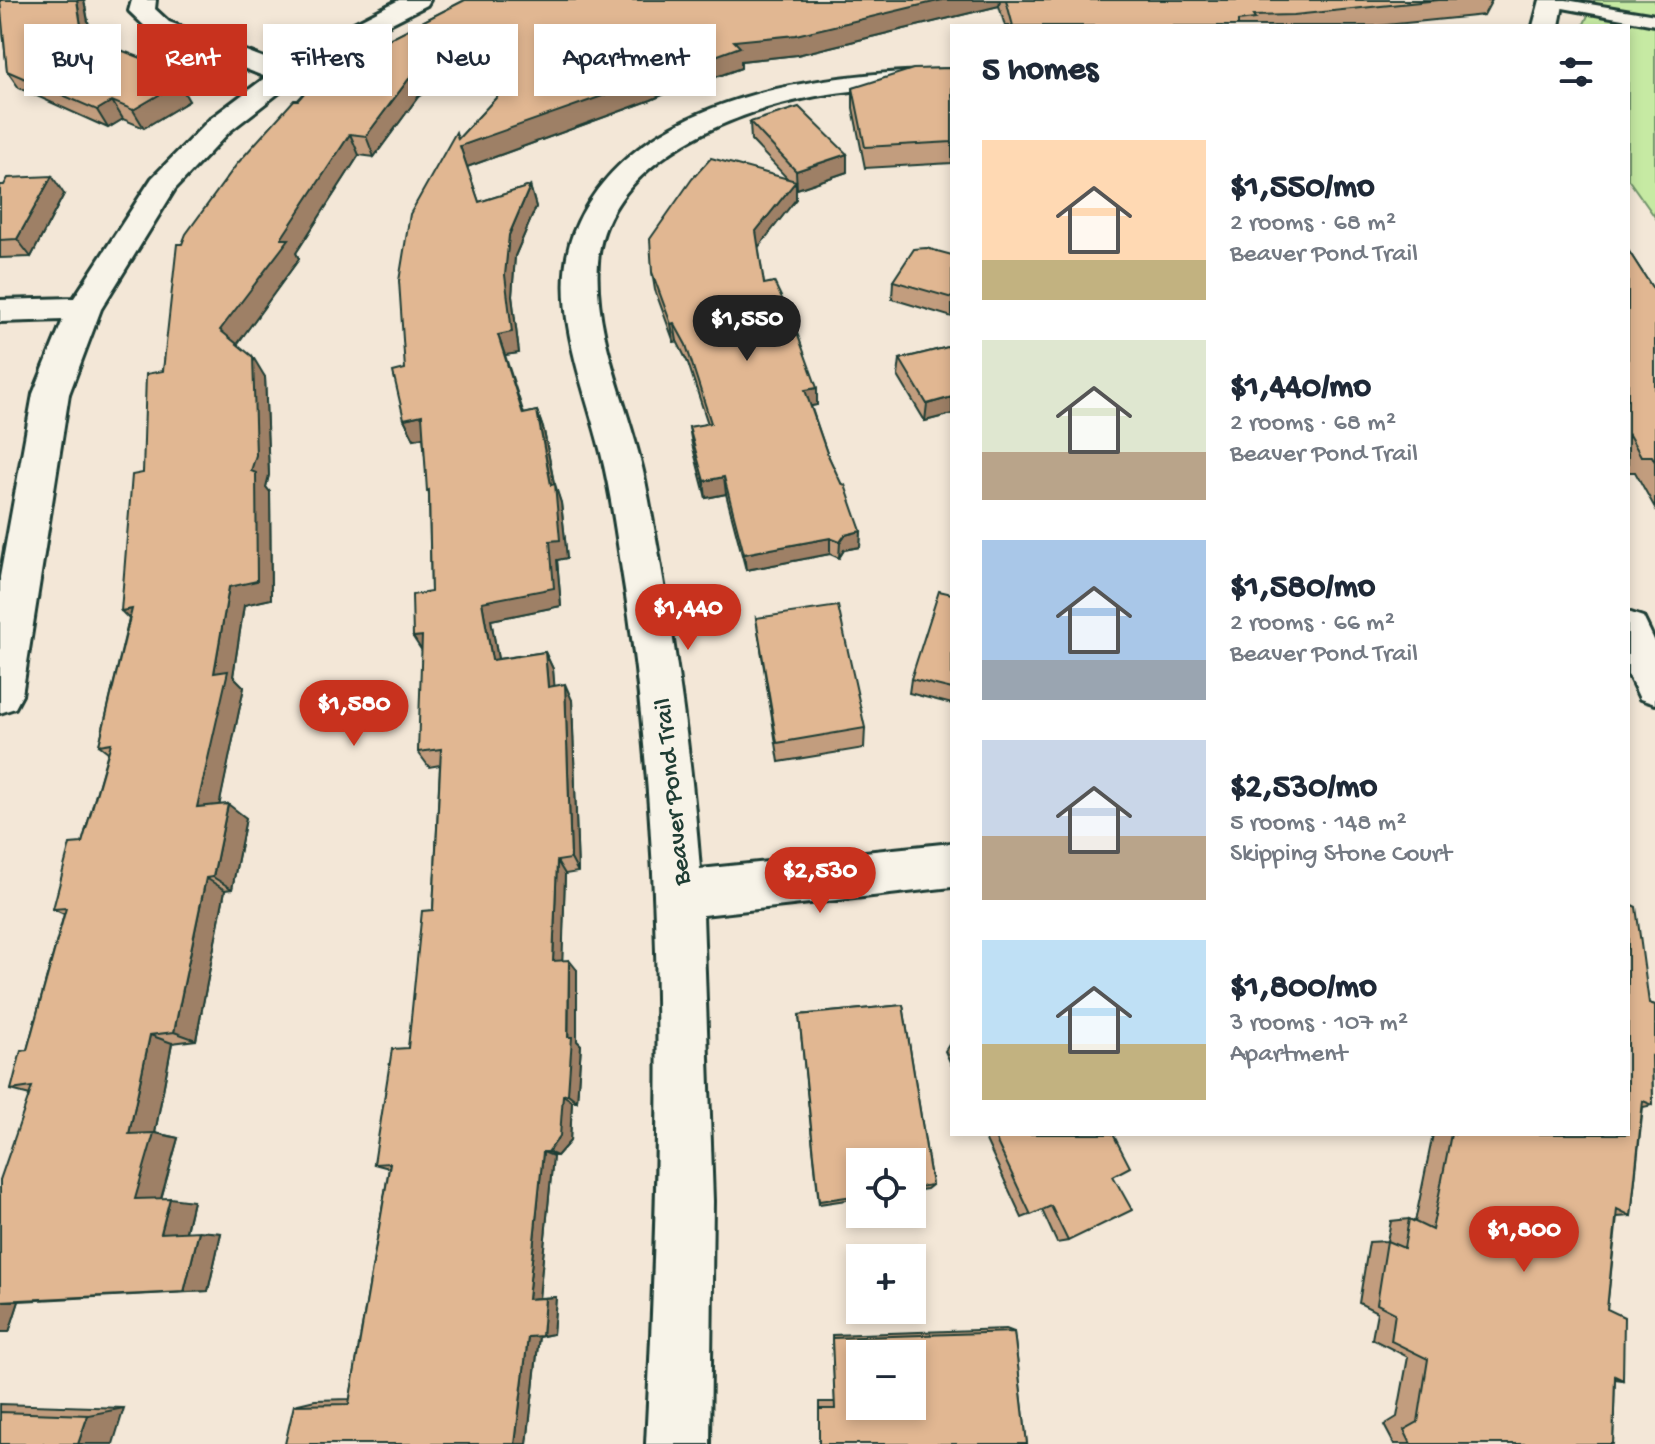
<!DOCTYPE html>
<html lang="en">
<head>
<meta charset="utf-8">
<style>
	:root { --surface:#fff; --page:#f6f6f7; --text:#1f2937; --muted:#747a83; --accent:#c8321e }
	body { margin:0; font-family:"Gochi Hand",sans-serif; background:var(--page); color:var(--text); height:100vh; display:flex; flex-direction:column; font-size:30px; white-space:nowrap }
	* { box-sizing:border-box; margin:0 }
	p { font-size:26px; color:var(--muted) }
	.icon { flex:none; width:44px; height:44px; fill:none; stroke:currentColor; stroke-width:2; stroke-linecap:round; stroke-linejoin:round }
	.map { position:relative; flex:1; overflow:hidden }
	.sheet { position:absolute; left:950px; top:24px; width:680px; height:1112px; display:flex; flex-direction:column; background:var(--surface); border-radius:0px; box-shadow:0 4px 12px #0003 }
	.sheet>* { flex:none }
	.top-card { position:absolute; left:24px; top:24px; width:760px; height:72px; display:flex; gap:16px }
	.tools { position:absolute; left:846px; top:1148px; display:grid; gap:16px }
	.tools a { display:grid; place-items:center; width:80px; height:80px; border-radius:0px; background:var(--surface); box-shadow:0 4px 12px #0003; font-size:40px }
	.price { position:absolute; translate:-50% -68px; padding:0 18px; border-radius:28px; background:var(--accent); color:#fff; font-size:26px; line-height:52px; filter:drop-shadow(0 2px 4px #0008) }
	.price::after { content:''; position:absolute; left:50%; top:48px; width:24px; height:18px; margin-left:-12px; background:inherit; clip-path:polygon(0 0,100% 0,50% 100%) }
	.price.selected { background:#222; color:#fff }
	ul { padding:0; list-style:none }
	li { display:flex; align-items:center; gap:24px; height:200px; padding:0 32px }
	li span { display:grid; place-items:center; flex:none; width:224px; height:160px; border-radius:0px; color:#555 }
	li>.icon { margin-inline-start:auto }
	span .icon { width:96px; height:96px; fill:#fffc; stroke-width:1 }
	li b { font-size:34px }
	h2 { display:flex; justify-content:space-between; align-items:center; height:96px; padding:0 32px; font-size:34px }
	.chip { padding:0 28px; border-radius:0px; background:var(--surface); box-shadow:0 4px 12px #0003; font-size:28px; line-height:72px }
	.chip.selected { background:var(--accent); color:#fff }
	.map>svg:first-child { display:block }
	.green { fill:#c6eaa3; stroke:#72946c; stroke-width:2 }
	.lines { fill:none; stroke-linecap:round; stroke-linejoin:round }
	.lane-casing { stroke:#1f3d34; stroke-width:6 }
	.street-casing { stroke:#1f3d34; stroke-width:6 }
	.lane { fill:#f7f3e8; fill-rule:evenodd }
	.street { fill:#f7f3e8; fill-rule:evenodd }
	.wall { fill:#c29d7e; stroke:#1f3d34; stroke-width:2 }
	.shaded-wall { fill:#9e8066; stroke:#1f3d34; stroke-width:2 }
	.building { fill:#e1b792; stroke:#1f3d34; stroke-width:2; fill-rule:evenodd }
	.labels { text-anchor:middle; stroke-width:8; stroke-linejoin:round; paint-order:stroke }
	.street-label { font-size:26px; fill:#1f3d34; stroke:#f7f3e8 }
</style>
</head>
<body>
<div class="map">
<svg width="1655" height="1444" viewBox="0 0 1655 1444">
	<rect width="100%" height="100%" fill="#f3e7d7"/>
	<filter id="ink" filterUnits="userSpaceOnUse"><feTurbulence type="fractalNoise" baseFrequency=".0125" numOctaves="2"/><feDisplacementMap in="SourceGraphic" scale="16" xChannelSelector="R" yChannelSelector="G"/><feConvolveMatrix kernelMatrix="1 2 1 2 8 2 1 2 1" color-interpolation-filters="sRGB"/></filter>
	<g filter="url(#ink)">
		<path class="green" d="M1595 0H1655V217L1628 179V26H1583Z"/>
		<g class="lines">
			<defs>
				<path id="lane" d="M1546 0H1566L1655 15V25L1552 6 1547 5Z"/>
				<g id="street">
					<path d="M132 0H156L155 9 169 22 283 65 350 25 399 0H430L427 5 368 35 294 81 230 131 175 189 101 309 69 394 22 695 15 708 0 713V577L33 394 63 320 0 322V300L74 298 152 178 210 119 266 77 151 32 129 11Z"/>
					<path d="M1540 0H1564L1559 26H1533Z"/>
					<path d="M952 70V86C902 87 851 88 802 99 721 116 605 167 598 262 593 337 630 408 645 480 670 609 690 738 700 869L952 843V887L703 915 713 1201 710 1444H646C661 1151 669 854 621 564 615 526 610 487 600 449 583 380 544 292 578 222 641 92 825 73 952 70Z"/>
					<path d="M1628 612 1643 617 1655 642V704L1640 699 1628 674Z"/>
				</g>
			</defs>
			<use href="#lane" class="lane-casing"/>
			<use href="#street" class="street-casing"/>
			<use href="#lane" class="lane"/>
			<use href="#street" class="street"/>
		</g>
		<g class="wall">
			<path d="M0 0H84L90 31 164 77 189 101 144 128 123 119 108 128 19 88 7 71Z"/>
			<path d="M465 0H1492L1484 15 1376 26H1005L999 6 797 55 741 61V68L702 82H692L651 100 467 167 479 202 530 186 536 207 515 256 512 296 519 353 505 355 524 414 537 411 544 431 554 484 561 503 567 558 557 560 561 606 491 620 498 659 545 652 553 669 554 686 572 700 578 872 565 874 562 960 577 970V1041L581 1045 577 1101H572L570 1141 557 1156H553L539 1298 556 1297 553 1334 539 1337 527 1444 294 1405 315 1400 350 1399 389 1168 374 1164 408 1048 433 910 440 765 429 767 418 752 431 592 429 496 423 437 414 439 404 419 405 369 458 139 507 86 461 65 418 97 374 157 359 155 296 253 299 259 237 344 265 377 269 475 266 487 270 492 271 599 244 605 233 676 244 687 219 805 246 818 232 889 225 890 196 1040 172 1043 155 1133 178 1138 161 1199 193 1201 186 1232 221 1233 208 1291 19 1301 9 1332 30 1095 11 1090 27 1050 64 914 53 909 82 843 108 752 99 745 129 619 143 473 163 371 182 244 298 100 383 42Z"/>
			<path d="M952 68V163L865 168 853 108V88Z"/>
			<path d="M750 122 847 154V172L797 189 796 188V199L758 247 764 284 817 388V405L811 406 827 453 861 531 860 547 844 550 839 558 830 554 746 570 726 494 706 498 692 444 689 427 708 424 688 363 677 341 674 342 655 290 652 272 787 178 751 140Z"/>
			<path d="M0 185 64 194 31 257 0 258Z"/>
			<path d="M1628 250 1655 292V508L1635 472H1628Z"/>
			<path d="M952 255V317L892 299 893 281Z"/>
			<path d="M952 346V414L925 421 898 376 900 359Z"/>
			<path d="M952 594V704L909 693 911 679Z"/>
			<path d="M756 618 865 728 864 748 779 762Z"/>
			<path d="M1649 1003 1655 1005V1058L1652 1059 1653 1105 1643 1107 1631 1216 1617 1217 1607 1309 1623 1380 1615 1379 1613 1444H1394L1384 1425 1397 1417 1408 1357 1372 1339 1377 1312 1359 1303 1369 1242 1387 1241 1391 1221 1409 1219 1415 1222 1433 1134H1628Z"/>
			<path d="M903 1005 932 1185 927 1189 912 1191V1162H860V1198L819 1204 799 1015Z"/>
			<path d="M952 1040V1066L945 1051Z"/>
			<path d="M983 1134H1113V1176L1068 1241 1057 1243 1042 1210 1022 1218Z"/>
			<path d="M1006 1329 1014 1332 1027 1444 819 1409V1402H835L832 1335Z"/>
			<path d="M0 1404 124 1408 0 1444Z"/>
		</g>
		<g class="shaded-wall">
			<path d="M77 0H84L92 44 81 26Z"/>
			<path d="M942 0H1000L999 6 797 55 741 61V68L702 82 699 62 734 41Z"/>
			<path d="M454 44 461 65 418 97 374 157 366 136 411 76Z"/>
			<path d="M690 61 692 82 651 100 467 167 460 146Z"/>
			<path d="M157 64 167 82 146 70Z"/>
			<path d="M179 83 189 101 144 128 133 110Z"/>
			<path d="M112 101 123 119 108 128 97 110Z"/>
			<path d="M350 134 359 155 296 253 299 259 233 350 220 330Z"/>
			<path d="M847 154V172L797 189 796 171Z"/>
			<path d="M52 176 64 194 31 257 17 239Z"/>
			<path d="M796 181V199L757 249 756 231Z"/>
			<path d="M530 186 536 207 515 256 512 296 519 353 505 355 498 335 509 235Z"/>
			<path d="M674 323 677 341 674 342 671 324Z"/>
			<path d="M253 357 265 377 269 475 266 487 270 492 271 599 244 605 233 676 244 687 216 821 197 807 214 673 229 587 251 471Z"/>
			<path d="M817 388V405L806 407 805 390Z"/>
			<path d="M952 397V414L925 421 927 404Z"/>
			<path d="M537 411 544 431 555 488V484L561 503 567 558 557 560 561 606 491 620 501 676 492 660 482 602 550 541 551 485Z"/>
			<path d="M422 415 431 435 414 439 404 419Z"/>
			<path d="M724 477 726 494 706 498 704 481Z"/>
			<path d="M861 531 860 547 844 550 839 558 840 542 845 535Z"/>
			<path d="M830 538V554L746 570 744 554Z"/>
			<path d="M132 609 139 629 121 611Z"/>
			<path d="M422 636 424 654 413 637Z"/>
			<path d="M545 652 553 669 556 703 548 687Z"/>
			<path d="M565 684 572 700 578 872 571 859Z"/>
			<path d="M228 804 246 818 232 889 213 877Z"/>
			<path d="M557 861 565 874 562 971 553 961Z"/>
			<path d="M206 878 225 890 196 1040 174 1032Z"/>
			<path d="M569 960 577 970V1041L581 1045 577 1101 568 1094Z"/>
			<path d="M150 1035 172 1043 155 1133 178 1138 160 1202 135 1199 129 1134Z"/>
			<path d="M563 1095 572 1101 570 1141 557 1156 548 1152Z"/>
			<path d="M543 1152 553 1156 539 1298 528 1299Z"/>
			<path d="M170 1198 193 1201 185 1235 161 1233Z"/>
			<path d="M199 1231 221 1233 208 1291 184 1292Z"/>
			<path d="M556 1297 553 1334 542 1336 545 1298Z"/>
			<path d="M0 1301H19L9 1332H0Z"/>
			<path d="M539 1335 527 1444H515L528 1337Z"/>
			<path d="M124 1408 113 1444H78L88 1415Z"/>
		</g>
		<g class="building">
			<path d="M0 0H77L81 26 118 49 157 64 146 70 179 83 133 110 112 101 97 110 7 71Z"/>
			<path d="M465 0H942L796 35 734 41 740 47 699 62 690 61 648 80 460 146 479 202 530 186 509 235 505 275 512 332 498 335 523 414 537 411 551 485 555 484 560 540 550 541 554 588 482 602 492 660 545 652 548 687 565 684 571 859 557 861 553 961 569 960 568 1037H572L568 1094 563 1095 560 1136 548 1152H543L528 1299 545 1298 542 1336 528 1337 515 1444H285L294 1405 349 1404 390 1163 374 1164 392 1049 408 1048 422 911 433 910 441 749 418 752 422 636 413 637 412 595 431 592 429 490 427 491 422 415 404 419 393 372 405 369 399 281 410 214 456 132 458 139 519 73 454 44 411 76 366 136 350 134 281 239H289L220 330 253 357 256 455 251 471 256 473 257 581 229 587 214 673 228 671 197 807 228 804 213 877 206 878 174 1032 150 1035 129 1134 154 1133 135 1199 170 1198 161 1233 199 1231 184 1292 0 1301V1180L32 1087 11 1090 21 1051 27 1050 66 908 53 909 70 844 82 843 111 743 99 745 132 609 121 611 132 475 143 473 146 374 163 371 177 244H182L186 234 237 164 294 100H298L306 91 378 41 383 42Z"/>
			<path d="M1006 0H1439L1294 15 1253 16 1255 19 1238 21V26H1013Z"/>
			<path d="M952 68V142L865 147 853 88 913 69Z"/>
			<path d="M799 107 847 154 796 171 750 122Z"/>
			<path d="M711 158 796 181 756 231 764 284 774 282 793 322 817 388 805 390 827 453 841 483 845 485 861 531 845 535 840 542 830 538 744 554 724 477 704 481 689 427 711 423 686 345 674 323 671 324 652 272 650 239 692 179Z"/>
			<path d="M52 176 17 239 0 240V185H4L8 178Z"/>
			<path d="M926 248 952 255V298L893 281 914 249Z"/>
			<path d="M1628 250 1655 292V462L1652 456H1641L1628 433Z"/>
			<path d="M952 346V397L927 404 900 359Z"/>
			<path d="M939 591 952 594V689L911 679Z"/>
			<path d="M838 606 865 728 777 743 756 618Z"/>
			<path d="M1628 903 1636 907 1649 1003 1655 1005V1057L1652 1056 1653 1105 1643 1101 1631 1216 1617 1209 1607 1309 1624 1317 1623 1380 1615 1376 1613 1444H1411L1404 1430 1418 1422 1428 1359 1391 1341 1395 1313 1377 1304 1387 1241 1404 1248 1409 1219 1432 1230 1451 1134H1628Z"/>
			<path d="M903 1005 932 1185 912 1188V1162H860V1195L819 1201 799 1015Z"/>
			<path d="M993 1134H1113L1130 1167 1113 1176 1132 1210 1068 1241 1051 1206 1031 1215Z"/>
			<path d="M1014 1332 1027 1444H819V1409H835L832 1338ZM860 1354H912V1406H860Z"/>
			<path d="M0 1412 88 1415 78 1444H0Z"/>
		</g>
	</g>
	<g class="labels">
		<g class="street-label">
			<text transform="translate(670 792) rotate(-96)" y="9">Beaver Pond Trail</text>
		</g>
	</g>
</svg>
<div class="tools">
<a><svg class="icon" aria-label="locate" viewBox="0 0 24 24"><circle cx="12" cy="12" r="6"/><path d="M12 2v4M12 18v4M2 12h4M18 12h4"/></svg></a>
<a>+</a>
<a>−</a>
</div>
<b class="price selected" style="left:747px;top:363px">$1,550</b>
<b class="price" style="left:688px;top:652px">$1,440</b>
<b class="price" style="left:354px;top:748px">$1,580</b>
<b class="price" style="left:820px;top:915px">$2,530</b>
<b class="price" style="left:1524px;top:1274px">$1,800</b>
<div class="top-card">
<a class="chip">Buy</a>
<a class="chip selected">Rent</a>
<a class="chip">Filters</a>
<a class="chip">New</a>
<a class="chip">Apartment</a>
</div>
<section class="sheet">
<h2>5 homes<svg class="icon" aria-label="filters" viewBox="0 0 24 24"><path d="M4 7h16M4 17h16"/><circle cx="9" cy="7" r="2"/><circle cx="15" cy="17" r="2"/></svg></h2>
<ul>
<li><span style="background:linear-gradient(#ffd9b3 75%,#c2b280 0)"><svg class="icon" aria-label="home" viewBox="0 0 24 24"><path d="M3 11l9-7 9 7M6 9v11h12V9"/></svg></span><div><b>$1,550/mo</b><p>2 rooms · 68 m²</p><p>Beaver Pond Trail</p></div></li>
<li><span style="background:linear-gradient(#dfe7d0 70%,#b9a48a 0)"><svg class="icon" aria-label="home" viewBox="0 0 24 24"><path d="M3 11l9-7 9 7M6 9v11h12V9"/></svg></span><div><b>$1,440/mo</b><p>2 rooms · 68 m²</p><p>Beaver Pond Trail</p></div></li>
<li><span style="background:linear-gradient(#a9c7e8 75%,#9aa5b1 0)"><svg class="icon" aria-label="home" viewBox="0 0 24 24"><path d="M3 11l9-7 9 7M6 9v11h12V9"/></svg></span><div><b>$1,580/mo</b><p>2 rooms · 66 m²</p><p>Beaver Pond Trail</p></div></li>
<li><span style="background:linear-gradient(#c9d6e8 60%,#b9a48a 0)"><svg class="icon" aria-label="home" viewBox="0 0 24 24"><path d="M3 11l9-7 9 7M6 9v11h12V9"/></svg></span><div><b>$2,530/mo</b><p>5 rooms · 148 m²</p><p>Skipping Stone Court</p></div></li>
<li><span style="background:linear-gradient(#bfe0f5 65%,#c2b280 0)"><svg class="icon" aria-label="home" viewBox="0 0 24 24"><path d="M3 11l9-7 9 7M6 9v11h12V9"/></svg></span><div><b>$1,800/mo</b><p>3 rooms · 107 m²</p><p>Apartment</p></div></li>
</ul>
</section>
</div>
</body>
</html>
